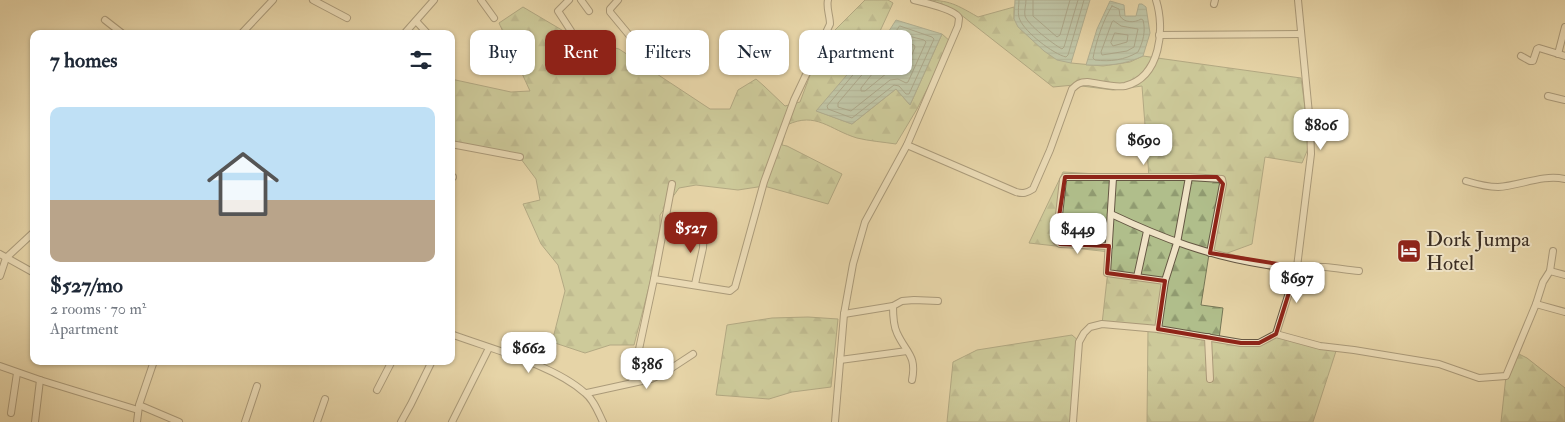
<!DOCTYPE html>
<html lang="en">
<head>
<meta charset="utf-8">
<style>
	:root { --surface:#fff; --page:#f6f6f7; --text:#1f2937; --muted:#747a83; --line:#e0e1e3; --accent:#8f2418 }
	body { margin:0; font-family:"IM FELL Double Pica",serif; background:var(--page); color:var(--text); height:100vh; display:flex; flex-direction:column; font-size:19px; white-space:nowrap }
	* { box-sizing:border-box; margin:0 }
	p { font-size:16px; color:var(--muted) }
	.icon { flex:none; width:28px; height:28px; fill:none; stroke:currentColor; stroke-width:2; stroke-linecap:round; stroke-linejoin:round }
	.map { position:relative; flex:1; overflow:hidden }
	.sheet { position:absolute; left:30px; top:30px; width:425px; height:335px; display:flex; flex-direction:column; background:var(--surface); border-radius:10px; box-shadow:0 1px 4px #0004 }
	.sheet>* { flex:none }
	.top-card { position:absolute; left:470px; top:30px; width:475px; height:45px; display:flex; gap:10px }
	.price { position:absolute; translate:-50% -42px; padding:0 11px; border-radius:10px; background:#fff; color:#222; font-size:16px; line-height:32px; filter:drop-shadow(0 1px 2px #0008) }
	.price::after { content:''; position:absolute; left:50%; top:30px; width:15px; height:11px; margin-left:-8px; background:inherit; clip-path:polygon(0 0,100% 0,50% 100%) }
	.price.selected { background:var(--accent); color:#fff }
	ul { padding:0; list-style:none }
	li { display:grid; align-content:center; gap:10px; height:265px; padding:0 20px }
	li+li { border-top:1px solid var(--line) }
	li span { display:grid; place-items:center; height:155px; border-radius:10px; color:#555 }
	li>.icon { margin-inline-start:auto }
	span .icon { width:90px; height:90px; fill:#fffc; stroke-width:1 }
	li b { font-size:21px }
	h2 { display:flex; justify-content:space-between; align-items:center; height:60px; padding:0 20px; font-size:21px }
	.tag { padding:0 18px; border-radius:10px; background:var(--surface); box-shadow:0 1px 4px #0004; font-size:18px; line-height:45px }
	.tag.selected { background:var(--accent); color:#fff }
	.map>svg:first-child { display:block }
	.forest { fill:url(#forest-firs); stroke:#757656 }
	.water { fill:url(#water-rules); stroke:#718073 }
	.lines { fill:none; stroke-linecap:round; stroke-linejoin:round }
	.shore { stroke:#687266; stroke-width:1 }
	.minor-casing { stroke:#655743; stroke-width:8 }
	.minor { stroke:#efe3c6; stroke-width:6 }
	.marked { fill:none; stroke:#8f2418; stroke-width:4; stroke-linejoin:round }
	.labels { text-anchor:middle; stroke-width:4; stroke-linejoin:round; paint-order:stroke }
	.poi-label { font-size:21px; fill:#3a2d22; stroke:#efe3c6; text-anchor:start }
</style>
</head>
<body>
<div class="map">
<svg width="1565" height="422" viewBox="0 0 1565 422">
	<defs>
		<pattern id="forest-firs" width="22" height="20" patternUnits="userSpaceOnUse" patternTransform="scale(1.25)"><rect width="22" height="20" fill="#b0be8b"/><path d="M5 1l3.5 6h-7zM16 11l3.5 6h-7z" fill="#909b71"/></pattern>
		<pattern id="water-rules" width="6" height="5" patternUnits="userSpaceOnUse" patternTransform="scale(1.25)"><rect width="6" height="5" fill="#96b8a9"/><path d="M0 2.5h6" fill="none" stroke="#7b9689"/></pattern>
	</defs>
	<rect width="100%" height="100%" fill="#e6d4a7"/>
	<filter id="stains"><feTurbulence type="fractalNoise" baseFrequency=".004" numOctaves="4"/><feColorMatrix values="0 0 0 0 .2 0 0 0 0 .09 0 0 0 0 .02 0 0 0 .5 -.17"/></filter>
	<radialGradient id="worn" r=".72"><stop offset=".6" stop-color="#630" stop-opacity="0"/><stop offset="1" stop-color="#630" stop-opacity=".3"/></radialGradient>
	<g class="forest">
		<path d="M865 0H888L893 3 875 42 817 111 852 124 896 89 910 105 942 34 951 42 917 109 896 144C883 142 869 141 857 138 830 130 816 111 787 125L782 145 787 146 842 174 828 204 764 186 738 190 696 185 679 188 660 215V228L650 283 634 345H610L585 353 552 342 565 291 558 265 541 244 523 204 540 200 536 179 521 159 451 142V79L511 92 530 91 499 23 523 7 577 39 619 49 710 109H730L738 90 756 79 764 86 785 106 800 102 812 70 827 38Z"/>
		<path d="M918 0C948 0 952 2 978 17L1014 7V19L1071 63 1103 66 1130 62 1143 56 1301 78 1310 144 1302 163 1265 157 1252 244 1222 255 1209 254 1201 305 1223 308 1219 339 1259 343 1277 335 1337 348 1313 422H1147L1148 328 1102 324 1110 252 1029 243 1063 172 1149 177 1142 86 1113 90 1074 85 1053 87 960 14Z"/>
		<path d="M808 317 838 319 831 387 792 392 769 399 716 395 727 325 772 318Z"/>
		<path d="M1072 335 1080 342 1074 422H947L953 362 977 350Z"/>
		<path d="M1517 353 1527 358 1565 388V422H1501L1506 376Z"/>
	</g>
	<g class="water">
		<path d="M1015 0H1090L1071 63 1057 60 1044 51 1018 27 1014 19Z"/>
		<path d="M1110 1 1124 5 1125 16H1136L1139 4H1142L1146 7 1150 33 1143 56C1124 65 1107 66 1086 65L1097 29Z"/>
		<path d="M896 20 942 34 910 105 896 89 852 124 816 111 869 49 875 42 880 45Z"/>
	</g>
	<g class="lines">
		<g class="shore">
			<path d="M1019 0C1019 6 1017 14 1020 20 1025 32 1053 54 1066 57L1068 55 1084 0"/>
			<path d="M1026 0C1026 5 1024 11 1025 16 1028 25 1053 44 1062 49L1064 47 1078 0"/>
			<path d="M1033 0V16L1057 37 1060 35 1070 0"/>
			<path d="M1112 6 1119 9 1120 16C1124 23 1135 23 1141 19L1143 20C1146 31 1143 42 1138 52 1125 60 1110 62 1095 60L1093 58C1096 42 1103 20 1112 6Z"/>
			<path d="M1114 21 1121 26 1138 29 1134 47 1127 51 1102 55 1101 52 1112 22Z"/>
			<path d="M900 26 932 37 934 39 909 94H906L899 86 894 85 852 118 828 109 827 106 872 52 875 49 884 48Z"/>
			<path d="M1115 33 1128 35 1127 42 1113 46 1111 43Z"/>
			<path d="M901 34 924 40 926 42 908 82 906 83 898 79 890 80 851 111 838 107V103L877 57 888 53Z"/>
			<path d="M904 43 914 45 915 47 905 72 894 71 887 73 865 91H861V88L880 64 893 58Z"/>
		</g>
		<defs>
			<g id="minor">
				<path d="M313 0 347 18"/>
				<path d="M481 0 494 18"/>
				<path d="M569 0 558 11 571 31"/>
				<path d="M581 0 589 11"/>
				<path d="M618 0 610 9V12L639 47 647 64"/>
				<path d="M1214 4 1215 0"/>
				<path d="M105 20 123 34"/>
				<path d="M416 21 428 34"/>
				<path d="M241 34 273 0"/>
				<path d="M404 34 434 0"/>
				<path d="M1159 35 1301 34"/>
				<path d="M1558 54 1565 27"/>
				<path d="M1521 56 1530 61H1533L1537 49 1539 48 1565 56"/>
				<path d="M1548 96 1565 100"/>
				<path d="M451 144 520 157"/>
				<path d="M907 145 1016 192C1023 194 1027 193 1033 189L1050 150 1072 89C1077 84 1080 82 1087 82 1098 83 1114 88 1125 86 1161 77 1165 28 1156 0"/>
				<path d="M451 177H453"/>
				<path d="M1113 178 1107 273 1165 281"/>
				<path d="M1466 181C1476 184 1487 187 1498 187 1520 186 1542 174 1565 179"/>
				<path d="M1111 214C1164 239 1209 256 1267 265 1286 268 1306 266 1325 267 1336 268 1348 270 1359 271"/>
				<path d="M1109 246 1060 244 1056 241 1063 180 1065 177H1189L1222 179 1223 184 1210 253"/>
				<path d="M0 254 34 273"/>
				<path d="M1550 271 1565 275"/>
				<path d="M0 276 6 258 34 232"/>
				<path d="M1137 277 1147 231"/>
				<path d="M654 279 730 291 735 287 764 182 794 100 830 24C830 16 826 7 828 0"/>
				<path d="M695 284 703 248 704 227"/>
				<path d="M1536 304 1565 312"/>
				<path d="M893 306C893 315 893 325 897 333 906 353 917 355 912 380"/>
				<path d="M844 314 893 306 902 301 914 300 938 301"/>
				<path d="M1158 329 1165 281 1177 243 1189 177"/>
				<path d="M451 334C491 349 554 365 585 393 594 400 598 412 603 422"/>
				<path d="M1276 334 1297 267 1311 154 1310 124 1298 0"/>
				<path d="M1208 337 1210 379"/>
				<path d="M840 360 907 351"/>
				<path d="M154 361 139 405 179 422"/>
				<path d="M0 366 40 380 138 410"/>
				<path d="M632 382 654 279 672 184"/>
				<path d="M377 390 392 361"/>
				<path d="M587 393 651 379 664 373 693 354"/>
				<path d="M11 413 17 373"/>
				<path d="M35 422 40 380"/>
				<path d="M137 422 139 406"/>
				<path d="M245 422 257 386"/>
				<path d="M317 422 325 399"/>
				<path d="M401 422 411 404 432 361"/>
				<path d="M452 422 489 348"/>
				<path d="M835 422 844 314 853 264 865 222 907 145 958 26C958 26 959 19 959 18 956 10 923 2 914 0"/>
				<path d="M1073 422 1079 342 1084 333 1090 327 1102 324 1158 329 1241 343H1259L1276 334 1320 346 1354 350 1439 364 1479 378 1506 376 1536 304 1543 282 1550 271 1553 251"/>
			</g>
		</defs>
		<use href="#minor" class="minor-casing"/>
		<use href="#minor" class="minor"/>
	</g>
	<path d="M0 0H1565V422H0ZM1065 177H1217L1223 184 1210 253 1297 267 1276 334 1259 343H1241L1158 329 1165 281 1107 273 1109 246 1060 244 1056 237Z" fill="#e6d4a7" fill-opacity=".55" fill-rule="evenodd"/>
	<path class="marked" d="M1065 177H1217L1223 184 1210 253 1297 267 1276 334 1259 343H1241L1158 329 1165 281 1107 273 1109 246 1060 244 1056 237Z"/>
	<defs>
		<symbol id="hotel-square" viewBox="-11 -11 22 22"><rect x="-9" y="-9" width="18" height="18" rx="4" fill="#8f2418" stroke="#efe3c6"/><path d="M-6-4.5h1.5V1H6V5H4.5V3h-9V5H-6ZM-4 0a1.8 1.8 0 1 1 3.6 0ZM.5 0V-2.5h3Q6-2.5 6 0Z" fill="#fff"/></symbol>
	</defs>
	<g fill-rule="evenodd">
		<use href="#hotel-square" x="1395" y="237" width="28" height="28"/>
	</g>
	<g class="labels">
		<g class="poi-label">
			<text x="1426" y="246">Dork Jumpa<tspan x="1426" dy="24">Hotel</tspan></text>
		</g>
	</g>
	<rect width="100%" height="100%" filter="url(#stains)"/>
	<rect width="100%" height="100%" fill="url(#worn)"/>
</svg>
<b class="price" style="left:1321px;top:151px">$806</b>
<b class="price" style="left:1144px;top:166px">$690</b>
<b class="price selected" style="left:691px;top:254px">$527</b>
<b class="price" style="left:1078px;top:255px">$449</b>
<b class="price" style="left:1297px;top:304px">$697</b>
<b class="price" style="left:529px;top:374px">$662</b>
<b class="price" style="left:647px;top:390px">$386</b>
<div class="top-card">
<a class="tag">Buy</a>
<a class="tag selected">Rent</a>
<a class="tag">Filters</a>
<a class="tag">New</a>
<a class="tag">Apartment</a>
</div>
<section class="sheet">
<h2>7 homes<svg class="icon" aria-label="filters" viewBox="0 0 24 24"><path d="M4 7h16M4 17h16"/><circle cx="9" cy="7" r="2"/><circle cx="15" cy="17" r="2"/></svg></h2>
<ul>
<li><span style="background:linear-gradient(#bfe0f5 60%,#b9a48a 0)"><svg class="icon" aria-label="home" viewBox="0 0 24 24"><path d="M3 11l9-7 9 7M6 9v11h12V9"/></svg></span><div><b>$527/mo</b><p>2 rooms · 70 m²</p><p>Apartment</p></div></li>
</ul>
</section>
</div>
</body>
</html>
